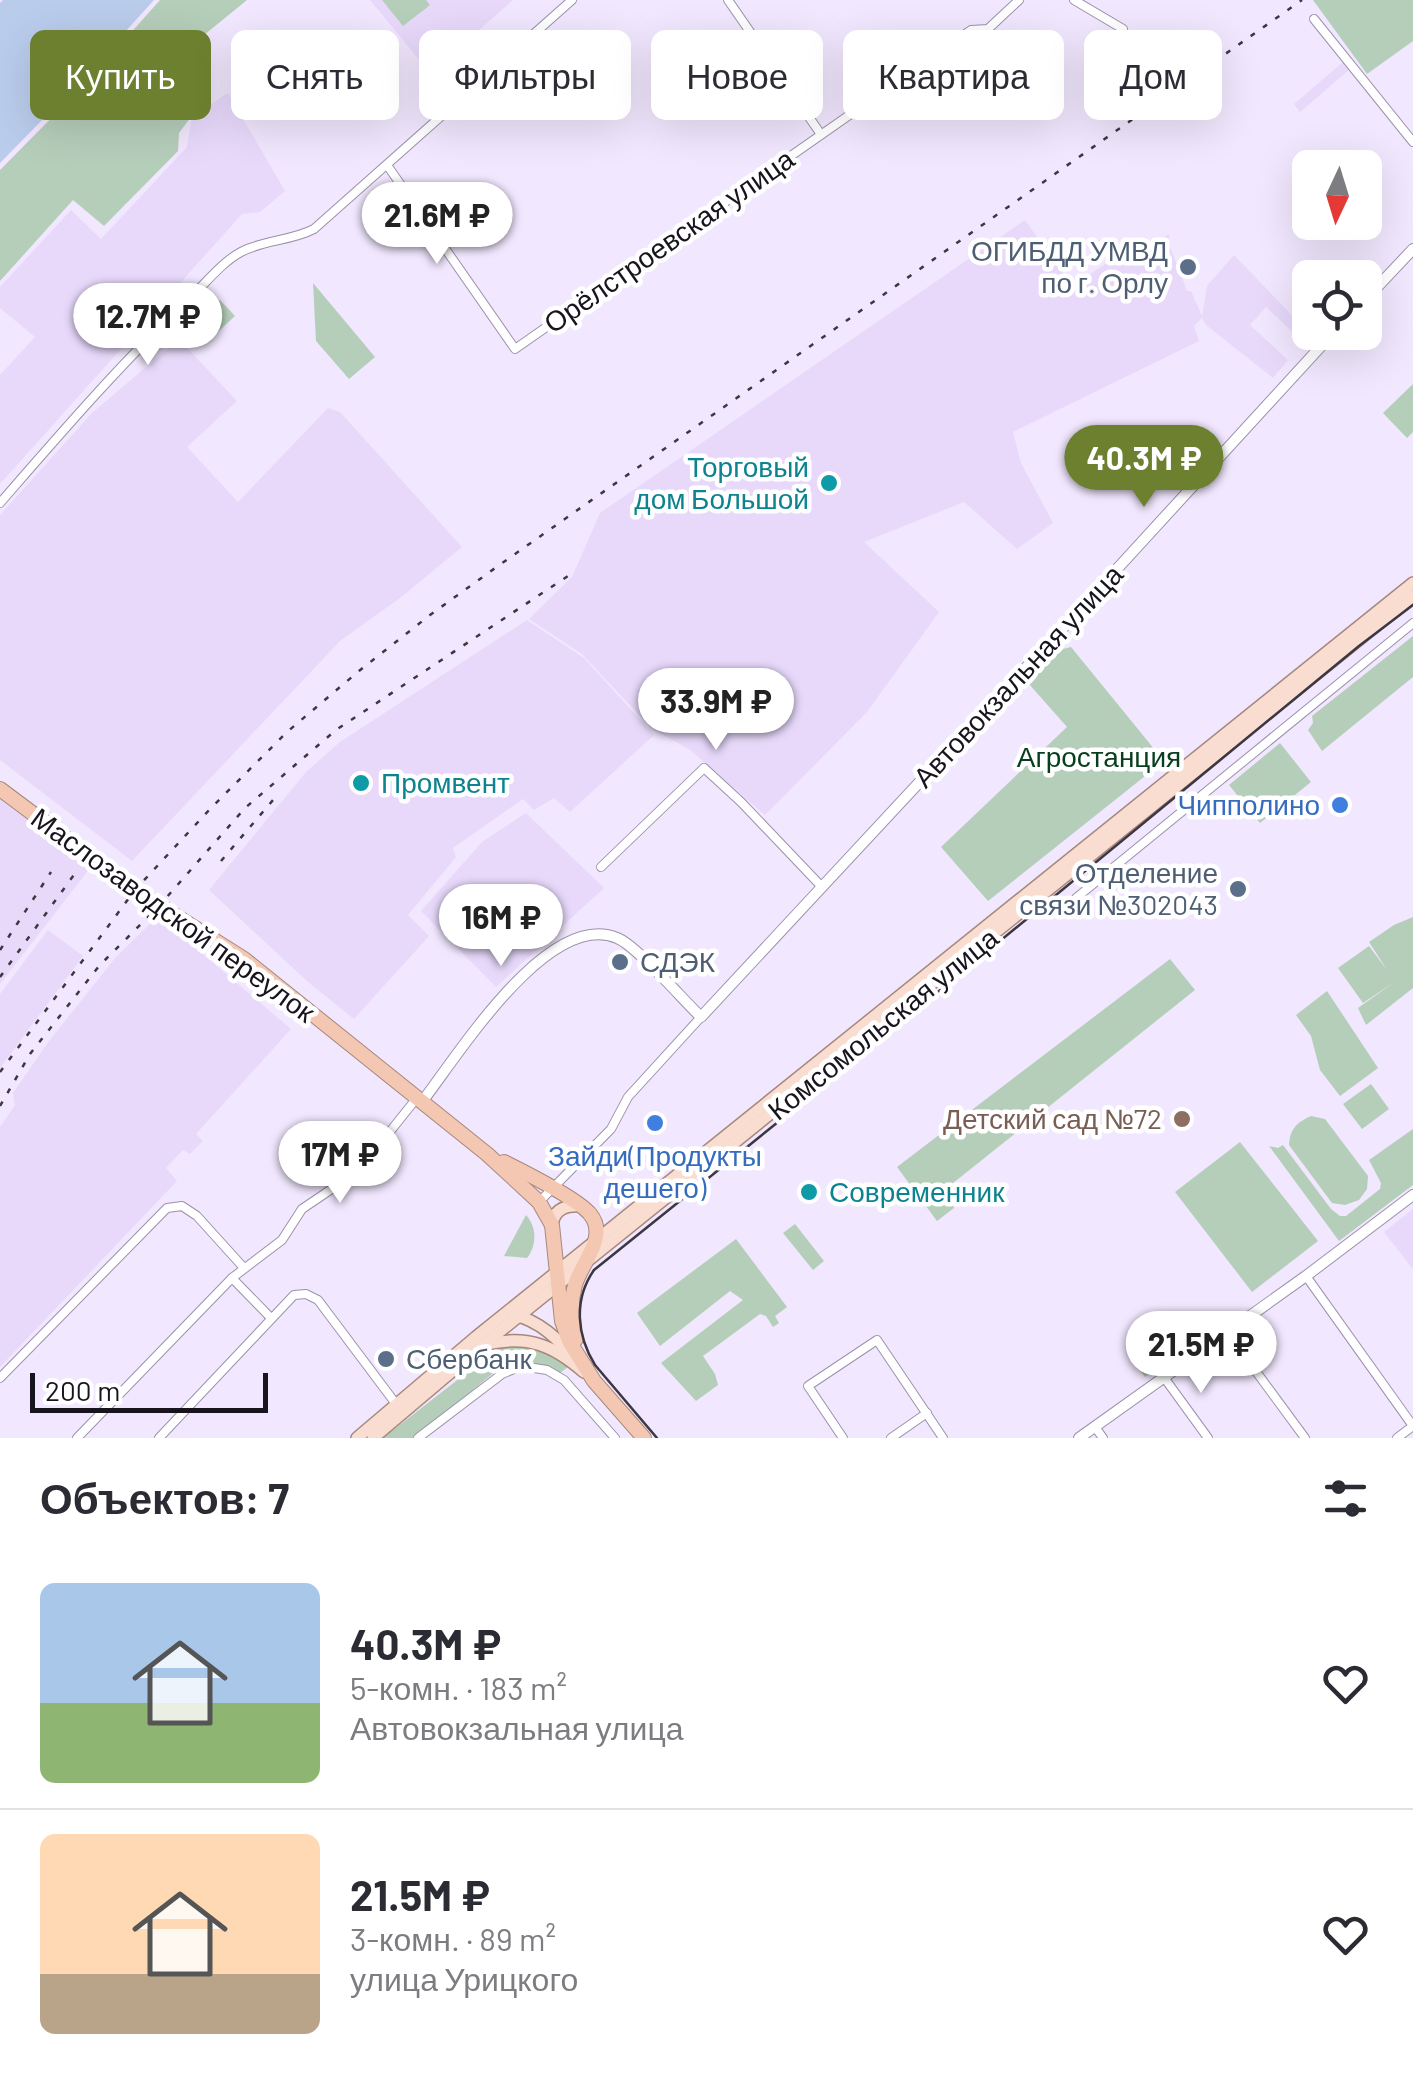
<!DOCTYPE html>
<html lang="ru">
<head>
<meta charset="utf-8">
<style>
	:root { --surface:#fff; --page:#f2f2f3; --text:#2b2b33; --muted:#7c7c81; --line:#e1e1e2; --accent:#6d8030 }
	body { margin:0; font-family:Barlow,sans-serif; background:var(--page); color:var(--text); height:100vh; display:flex; flex-direction:column; font-size:38px; white-space:nowrap }
	* { box-sizing:border-box; margin:0 }
	p { font-size:32px; color:var(--muted) }
	.icon { flex:none; width:55px; height:55px; fill:none; stroke:currentColor; stroke-width:2; stroke-linecap:round; stroke-linejoin:round }
	.map { position:relative; height:1438px; overflow:hidden }
	.panel { display:flex; flex-direction:column; background:var(--surface); flex:1 }
	.panel>* { flex:none }
	.hud { position:absolute; left:30px; top:30px; width:1355px; height:90px; display:flex; gap:20px }
	.needle { width:65px; rotate:184deg }
	.fabs { position:absolute; left:1292px; top:150px; display:grid; gap:20px }
	.fabs a { display:grid; place-items:center; width:90px; height:90px; border-radius:15px; background:var(--surface); box-shadow:0 10px 40px #0002; font-size:50px }
	.scale { position:absolute; left:30px; bottom:25px; width:238px; box-sizing:border-box; padding-left:10px; border:5px solid #18141d; border-top:0; font-size:28px; line-height:35px; white-space:nowrap; color:#18141d; -webkit-text-stroke:8px #fff; paint-order:stroke }
	.price { position:absolute; translate:-50% -85px; padding:0 22px; border-radius:35px; background:#fff; color:#222; font-size:32px; line-height:65px; filter:drop-shadow(0 2px 5px #0008) }
	.price::after { content:''; position:absolute; left:50%; top:60px; width:30px; height:22px; margin-left:-15px; background:inherit; clip-path:polygon(0 0,100% 0,50% 100%) }
	.price.current { background:var(--accent); color:#fff }
	ul { padding:0; list-style:none }
	li { display:flex; align-items:center; gap:30px; height:250px; padding:0 40px }
	li+li { border-top:2px solid var(--line) }
	li span { display:grid; place-items:center; flex:none; width:280px; height:200px; border-radius:15px; color:#555 }
	li>.icon { margin-inline-start:auto }
	span .icon { width:120px; height:120px; fill:#fffc; stroke-width:1 }
	li b { font-size:42px }
	h2 { display:flex; justify-content:space-between; align-items:center; height:120px; padding:0 40px; font-size:42px }
	.chip { padding:0 35px; border-radius:15px; background:var(--surface); box-shadow:0 10px 40px #0002; font-size:35px; line-height:90px }
	.chip.current { background:var(--accent); color:#fff }
	.map>svg:first-child { display:block }
	.built { fill:#e8d9fb }
	.green { fill:#b5ceba }
	.water { fill:#baccec }
	.lines { fill:none; stroke-linecap:round; stroke-linejoin:round }
	.street-casing { stroke:#9c91ab; stroke-width:10 }
	.secondary-casing { stroke:#9c91ab; stroke-width:12 }
	.primary-casing { stroke:#a6887d; stroke-width:14 }
	.highway-casing { stroke:#a6887d; stroke-width:16 }
	.street { stroke:#fff; stroke-width:8 }
	.secondary { stroke:#fff; stroke-width:10 }
	.primary { stroke:#f8ddd0; stroke-width:11 }
	.highway { stroke:#f3c7b1; stroke-width:14 }
	.tram { stroke:#3c3742; stroke-width:2.5 }
	.rail { stroke:#3c3742; stroke-width:2.5; stroke-dasharray:5 10; stroke-linecap:butt }
	.service-dot { fill:#5c6f8a; stroke:#fff; stroke-width:4 }
	.culture-dot { fill:#0f9aa8; stroke:#fff; stroke-width:4 }
	.shop-dot { fill:#3f7fe0; stroke:#fff; stroke-width:4 }
	.education-dot { fill:#8d6e63; stroke:#fff; stroke-width:4 }
	.labels { text-anchor:middle; stroke-width:9; stroke-linejoin:round; paint-order:stroke }
	.street-label { font-size:28px; fill:#18141d; stroke:#fff }
	.service-label { font-size:28px; fill:#4e5e75; stroke:#fff; text-anchor:end }
	.culture-label { font-size:28px; fill:#0d838f; stroke:#fff; text-anchor:start }
	.park-label { font-size:28px; fill:#073e1d; stroke:#fff }
	.shop-label { font-size:28px; fill:#366cbe; stroke:#fff; text-anchor:end }
	.education-label { font-size:28px; fill:#785e54; stroke:#fff; text-anchor:end }
</style>
</head>
<body>
<div class="map">
<svg width="1413" height="1438" viewBox="0 0 1413 1438">
	<rect width="100%" height="100%" fill="#f1e7fe"/>
	<g class="built">
		<path d="M370 0H513L430 73Z"/>
		<path d="M1343 62 1350 69 1300 112 1294 104Z"/>
		<path d="M228 93 285 191 260 212 242 214 0 484V375L35 337 0 308V287L71 210 101 239 187 147 192 116Z"/>
		<path d="M1025 220 1072 286 1146 237 1152 245 1169 234V244L1187 291H1191L1202 316 1207 286 1234 255 1307 331 1300 339 1266 307 1250 325 1288 360 1273 378 1206 325 1202 318 1194 326 1199 341 1013 432 1021 463 1053 523 1017 549 964 502 864 542 939 612 867 712 765 815 689 749 652 729 582 654 529 619 572 577 600 513Z"/>
		<path d="M179 339 237 401 187 447 238 502 328 408 340 412 462 547 400 598 340 641 132 861 0 760V515L92 413Z"/>
		<path d="M527 620 584 658 654 735 570 812 554 798 534 810 523 799 453 848 456 857 408 915 429 936 354 1019 308 982 209 890 306 772 340 742Z"/>
		<path d="M0 799 90 868 0 984Z"/>
		<path d="M526 813 604 888 496 987 421 911 482 842Z"/>
		<path d="M158 916 291 1029 196 1134 203 1141 190 1154 183 1150 166 1168 177 1181 0 1367V1127L15 1105 13 1093 49 1041 116 957Z"/>
		<path d="M48 930 83 956 0 1068V994Z"/>
		<path d="M1413 1209V1269L1384 1232Z"/>
	</g>
	<g class="green">
		<path d="M160 0H247L193 44 168 39 157 47 150 68 156 83 181 88 199 106 179 133 178 151 104 226 73 200 0 281V170L88 81Z"/>
		<path d="M382 0H426L430 5 403 26Z"/>
		<path d="M1313 0H1413V41L1367 74Z"/>
		<path d="M313 283 375 357 349 379 316 341Z"/>
		<path d="M220 300 235 316 208 341 193 324Z"/>
		<path d="M1413 384V432L1407 438 1383 413Z"/>
		<path d="M1413 636V677L1322 751 1308 730 1313 723 1312 716Z"/>
		<path d="M1071 647 1164 761 988 901 941 847 1067 727 1029 684 1059 650Z"/>
		<path d="M1280 743 1311 782 1260 823 1229 785Z"/>
		<path d="M1413 917V988L1366 1025 1358 1008 1396 981 1363 1003 1338 968 1369 946 1387 970 1369 942 1394 925Z"/>
		<path d="M1170 959 1195 990 943 1191 954 1208 937 1221 897 1167Z"/>
		<path d="M1327 991 1378 1068 1340 1096 1320 1070 1311 1036 1296 1015Z"/>
		<path d="M1371 1084 1389 1109 1362 1129 1343 1104Z"/>
		<path d="M1311 1116 1325 1119 1368 1176 1367 1189 1359 1200 1345 1205 1332 1203 1289 1145C1290 1129 1296 1123 1311 1116Z"/>
		<path d="M1413 1129V1185L1339 1241 1269 1146 1278 1148 1283 1145 1331 1209 1340 1216H1346L1380 1189 1381 1183 1369 1160Z"/>
		<path d="M1240 1142 1318 1241 1252 1292 1175 1192Z"/>
		<path d="M526 1215C537 1227 537 1245 527 1258L504 1256Z"/>
		<path d="M795 1224 824 1261 813 1270 783 1233Z"/>
		<path d="M736 1239 787 1307 775 1316 779 1323 773 1327 766 1316 760 1314 703 1356 715 1374 718 1385 696 1401 661 1363 743 1300 730 1291 660 1346 637 1313Z"/>
		<path d="M1183 1319 1198 1340 1145 1377 1130 1356Z"/>
		<path d="M506 1346C528 1347 551 1351 568 1367L560 1373 526 1360 493 1351Z"/>
		<path d="M488 1356 510 1364 497 1370 414 1438H383Z"/>
	</g>
	<path class="water" d="M3 0H154L86 75 0 163V3Z"/>
	<g class="lines">
		<defs>
			<g id="street">
				<path d="M728 0 820 133"/>
				<path d="M1074 0 1123 29"/>
				<path d="M1314 19 1413 142"/>
				<path d="M387 165 515 349 971 30 988 29 1019 0"/>
				<path d="M0 503C61 433 122 362 189 299 205 284 222 262 241 252 263 240 291 241 314 229L572 0"/>
				<path d="M601 867 704 768 741 802 822 887"/>
				<path d="M1076 898 1413 623"/>
				<path d="M539 1202 611 1129 628 1097 701 1017"/>
				<path d="M1306 1276 1413 1426 1397 1438"/>
				<path d="M232 1278 271 1318"/>
				<path d="M1227 1332 1305 1438"/>
				<path d="M1163 1376 1208 1438"/>
				<path d="M0 1378 167 1208 182 1206 197 1216 244 1268"/>
				<path d="M1095 1427 1103 1438"/>
				<path d="M77 1438 232 1278 282 1240 302 1209 342 1182 376 1149 416 1099"/>
				<path d="M159 1438 294 1295 306 1294 318 1300 396 1404"/>
				<path d="M418 1438 502 1374 521 1366 547 1370 564 1380 615 1438"/>
				<path d="M843 1438 808 1386 877 1340 943 1438"/>
				<path d="M891 1438 927 1413"/>
			</g>
			<g id="secondary">
				<path d="M1365 300 1413 249"/>
				<path d="M421 1103C457 1057 548 909 617 938 636 945 683 1000 701 1017L1062 629 1334 332"/>
				<path d="M1079 1438 1306 1276 1413 1195"/>
			</g>
			<g id="primary">
				<path d="M552 1225C554 1208 567 1205 582 1206"/>
				<path d="M514 1315C540 1321 558 1339 575 1359"/>
				<path d="M487 1344C528 1335 553 1345 584 1372"/>
				<path d="M357 1438 476 1337 1413 583"/>
				<path d="M373 1438 483 1345 1413 596"/>
			</g>
			<g id="highway">
				<path d="M0 789 135 890 244 959 487 1154 539 1202 552 1225 562 1321 569 1341 594 1381 644 1438"/>
				<path d="M504 1162C524 1172 577 1198 590 1214 609 1237 581 1263 575 1285 570 1303 571 1321 576 1339"/>
			</g>
		</defs>
		<use href="#street" class="street-casing"/>
		<use href="#secondary" class="secondary-casing"/>
		<use href="#primary" class="primary-casing"/>
		<use href="#highway" class="highway-casing"/>
		<use href="#street" class="street"/>
		<use href="#secondary" class="secondary"/>
		<use href="#primary" class="primary"/>
		<use href="#highway" class="highway"/>
		<path class="tram" d="M657 1438 595 1365C577 1336 573 1300 594 1270L849 1065 1359 646 1413 605"/>
		<g class="rail">
			<path d="M221 861 279 793"/>
			<path d="M0 950 51 872"/>
			<path d="M0 977 76 872"/>
			<path d="M0 1072 135 890 211 808 287 732 359 671 430 615 498 566 1302 0"/>
			<path d="M0 1106 30 1054 99 966 159 906 245 808 336 730 574 572"/>
		</g>
	</g>
	<g class="service-dot">
		<circle cx="1188" cy="267" r="10"/>
		<circle cx="1238" cy="889" r="10"/>
		<circle cx="620" cy="962" r="10"/>
		<circle cx="386" cy="1359" r="10"/>
	</g>
	<g class="culture-dot">
		<circle cx="829" cy="483" r="10"/>
		<circle cx="361" cy="783" r="10"/>
		<circle cx="809" cy="1192" r="10"/>
	</g>
	<g class="shop-dot">
		<circle cx="1340" cy="805" r="10"/>
		<circle cx="655" cy="1123" r="10"/>
	</g>
	<circle class="education-dot" cx="1182" cy="1119" r="10"/>
	<g class="labels">
		<g class="street-label">
			<text transform="translate(669 241) rotate(-35)" y="10">Орёлстроевская улица</text>
			<text transform="translate(1018 676) rotate(-47)" y="10">Автовокзальная улица</text>
			<text transform="translate(173 915) rotate(36)" y="10">Маслозаводской переулок</text>
			<text transform="translate(883 1024) rotate(-39)" y="10">Комсомольская улица</text>
		</g>
		<g class="service-label">
			<text x="1168" y="261">ОГИБДД УМВД<tspan x="1168" dy="32">по г. Орлу</tspan></text>
			<text x="1218" y="883">Отделение<tspan x="1218" dy="32">связи №302043</tspan></text>
			<text x="640" y="972" text-anchor="start">СДЭК</text>
			<text x="406" y="1369" text-anchor="start">Сбербанк</text>
		</g>
		<g class="culture-label">
			<text x="809" y="477" text-anchor="end">Торговый<tspan x="809" dy="32">дом Большой</tspan></text>
			<text x="381" y="793">Промвент</text>
			<text x="829" y="1202">Современник</text>
		</g>
		<g class="park-label">
			<text x="1099" y="767">Агростанция</text>
		</g>
		<g class="shop-label">
			<text x="1320" y="815">Чипполино</text>
			<text x="655" y="1166" text-anchor="middle">Зайди(Продукты<tspan x="655" dy="32">дешего)</tspan></text>
		</g>
		<g class="education-label">
			<text x="1162" y="1129">Детский сад №72</text>
		</g>
	</g>
</svg>
<div class="fabs">
<a><svg class="needle" viewBox="-14 -14 28 28"><path d="M0-13l5 13h-10z" fill="#e53935"/><path d="M0 13l5-13h-10z" fill="#7c7c81"/></svg></a>
<a><svg class="icon" aria-label="locate" viewBox="0 0 24 24"><circle cx="12" cy="12" r="6"/><path d="M12 2v4M12 18v4M2 12h4M18 12h4"/></svg></a>
</div>
<div class="scale">200 m</div>
<b class="price" style="left:437px;top:267px">21.6M ₽</b>
<b class="price" style="left:148px;top:368px">12.7M ₽</b>
<b class="price current" style="left:1144px;top:510px">40.3M ₽</b>
<b class="price" style="left:716px;top:753px">33.9M ₽</b>
<b class="price" style="left:501px;top:969px">16M ₽</b>
<b class="price" style="left:340px;top:1206px">17M ₽</b>
<b class="price" style="left:1201px;top:1396px">21.5M ₽</b>
<div class="hud">
<a class="chip current">Купить</a>
<a class="chip">Снять</a>
<a class="chip">Фильтры</a>
<a class="chip">Новое</a>
<a class="chip">Квартира</a>
<a class="chip">Дом</a>
</div>
</div>
<section class="panel">
<h2>Объектов: 7<svg class="icon" aria-label="filters" viewBox="0 0 24 24"><path d="M4 7h16M4 17h16"/><circle cx="9" cy="7" r="2"/><circle cx="15" cy="17" r="2"/></svg></h2>
<ul>
<li><span style="background:linear-gradient(#a9c7e8 60%,#8fb573 0)"><svg class="icon" aria-label="home" viewBox="0 0 24 24"><path d="M3 11l9-7 9 7M6 9v11h12V9"/></svg></span><div><b>40.3M ₽</b><p>5-комн. · 183 m²</p><p>Автовокзальная улица</p></div><svg class="icon" aria-label="heart" viewBox="0 0 24 24"><path d="M12 20l-8-8c-3-5 5-10 8-4 3-6 11-1 8 4z"/></svg></li>
<li><span style="background:linear-gradient(#ffd9b3 70%,#b9a48a 0)"><svg class="icon" aria-label="home" viewBox="0 0 24 24"><path d="M3 11l9-7 9 7M6 9v11h12V9"/></svg></span><div><b>21.5M ₽</b><p>3-комн. · 89 m²</p><p>улица Урицкого</p></div><svg class="icon" aria-label="heart" viewBox="0 0 24 24"><path d="M12 20l-8-8c-3-5 5-10 8-4 3-6 11-1 8 4z"/></svg></li>
</ul>
</section>
</body>
</html>
